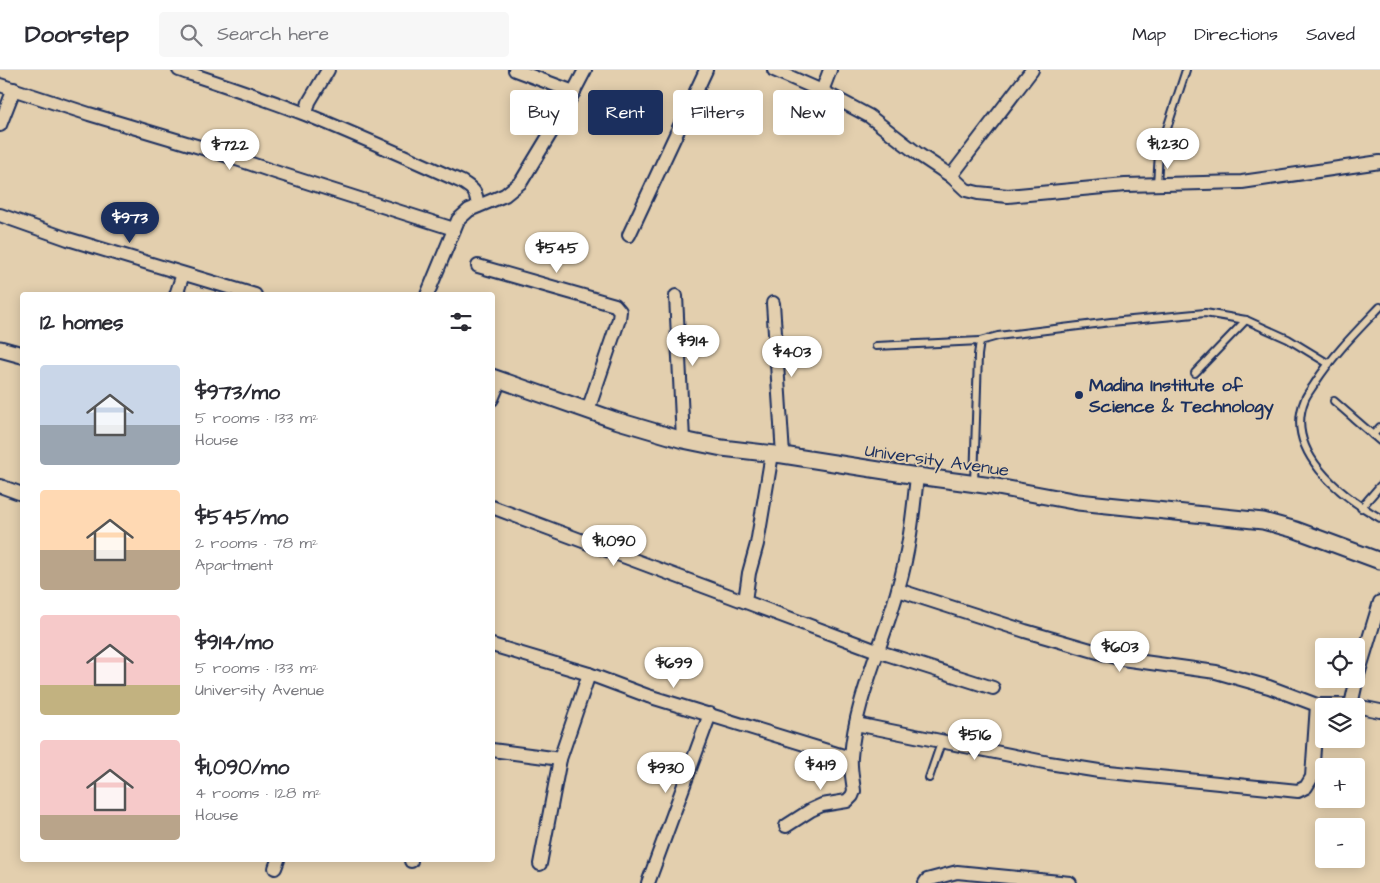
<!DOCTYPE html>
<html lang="en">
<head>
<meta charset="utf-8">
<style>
	:root { --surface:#fff; --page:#f7f7f7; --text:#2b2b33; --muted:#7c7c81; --line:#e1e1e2; --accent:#1b2f5e }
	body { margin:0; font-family:"Architects Daughter",sans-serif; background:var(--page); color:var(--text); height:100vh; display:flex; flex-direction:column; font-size:19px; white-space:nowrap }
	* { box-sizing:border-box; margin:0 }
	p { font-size:16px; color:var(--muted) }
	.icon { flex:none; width:28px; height:28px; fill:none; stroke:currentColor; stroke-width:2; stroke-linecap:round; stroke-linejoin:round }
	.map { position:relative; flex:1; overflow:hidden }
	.drawer { position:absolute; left:20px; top:222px; width:475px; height:570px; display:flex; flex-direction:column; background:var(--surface); border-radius:5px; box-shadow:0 2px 12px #0003 }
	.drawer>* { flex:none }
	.guide { position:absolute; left:510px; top:20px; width:475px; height:45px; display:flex; gap:10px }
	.controls { position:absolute; left:1315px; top:568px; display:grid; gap:10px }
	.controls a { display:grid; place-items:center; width:50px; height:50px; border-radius:5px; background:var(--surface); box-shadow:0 2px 12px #0003; font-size:25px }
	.price { position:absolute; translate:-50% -42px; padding:0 11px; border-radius:18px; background:#fff; color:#222; font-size:16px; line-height:32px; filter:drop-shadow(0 1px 2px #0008) }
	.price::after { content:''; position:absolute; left:50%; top:30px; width:15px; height:11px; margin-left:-8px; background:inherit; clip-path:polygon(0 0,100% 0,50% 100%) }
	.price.current { background:var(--accent); color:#fff }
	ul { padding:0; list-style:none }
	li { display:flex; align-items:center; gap:15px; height:125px; padding:0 20px }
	li span { display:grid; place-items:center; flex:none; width:140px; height:100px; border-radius:5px; color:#555 }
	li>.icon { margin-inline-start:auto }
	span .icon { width:60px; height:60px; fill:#fffc; stroke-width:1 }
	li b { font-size:21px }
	h2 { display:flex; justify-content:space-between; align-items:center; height:60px; padding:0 20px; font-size:21px }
	.chip { padding:0 18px; border-radius:5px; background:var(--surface); box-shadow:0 2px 12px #0003; font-size:18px; line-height:45px }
	.chip.current { background:var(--accent); color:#fff }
	header { display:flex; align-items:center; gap:30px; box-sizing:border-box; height:70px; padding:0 25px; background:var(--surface); border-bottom:1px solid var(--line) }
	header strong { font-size:24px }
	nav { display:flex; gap:28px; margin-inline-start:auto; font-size:18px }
	.search { width:350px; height:45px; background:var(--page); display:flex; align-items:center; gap:12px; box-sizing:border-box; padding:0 18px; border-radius:5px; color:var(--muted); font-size:19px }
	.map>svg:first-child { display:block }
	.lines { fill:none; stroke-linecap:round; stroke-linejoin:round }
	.service-casing { stroke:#1b2f5e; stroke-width:10 }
	.minor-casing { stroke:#1b2f5e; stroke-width:16 }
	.tertiary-casing { stroke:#1b2f5e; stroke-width:19 }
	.service { stroke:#e3cfae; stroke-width:6 }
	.minor { stroke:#e3cfae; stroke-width:12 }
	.tertiary { stroke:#e3cfae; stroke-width:15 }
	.poi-dot { fill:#1b2f5e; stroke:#e3cfae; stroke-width:2 }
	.labels { text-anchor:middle; stroke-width:4; stroke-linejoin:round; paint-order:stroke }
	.poi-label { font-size:18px; font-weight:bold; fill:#1b2f5e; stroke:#e3cfae; text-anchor:start }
	.street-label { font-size:18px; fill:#1b2f5e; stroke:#e3cfae }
</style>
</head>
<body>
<header>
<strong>Doorstep</strong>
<div class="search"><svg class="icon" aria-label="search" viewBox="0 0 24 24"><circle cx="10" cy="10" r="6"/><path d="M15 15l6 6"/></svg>Search here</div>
<nav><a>Map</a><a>Directions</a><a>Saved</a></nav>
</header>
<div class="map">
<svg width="1380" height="813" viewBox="0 0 1380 813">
	<rect width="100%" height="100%" fill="#e3cfae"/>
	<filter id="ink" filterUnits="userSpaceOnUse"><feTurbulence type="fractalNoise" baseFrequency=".02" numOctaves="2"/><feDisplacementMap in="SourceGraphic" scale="10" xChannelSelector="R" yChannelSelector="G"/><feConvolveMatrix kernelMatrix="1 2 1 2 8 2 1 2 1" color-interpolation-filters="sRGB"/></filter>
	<g filter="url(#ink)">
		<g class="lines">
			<defs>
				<g id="service">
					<path d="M1157 114 1159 83 1186 0"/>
					<path d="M1380 237C1357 261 1333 285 1315 313 1312 318 1307 324 1305 329 1283 381 1341 426 1380 448"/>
					<path d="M876 276 980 271"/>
					<path d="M1195 303 1246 250"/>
					<path d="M1334 331 1380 371"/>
					<path d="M1373 365 1380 357"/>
					<path d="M974 413 978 285 980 271 998 266 1111 252 1205 243 1246 250 1288 269 1329 294"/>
					<path d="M1361 438 1380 416"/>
					<path d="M929 708 942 670"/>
				</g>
				<g id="minor">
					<path d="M179 0C221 14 264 28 305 44 358 65 410 89 462 112 475 120 476 122 478 136"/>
					<path d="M515 0 574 22"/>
					<path d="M774 0 822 21 869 46 918 84 951 106 1032 0"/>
					<path d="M0 15 89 44 213 81 275 102 454 159"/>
					<path d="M822 21 830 0"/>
					<path d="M306 44 309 32 328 0"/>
					<path d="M0 55 14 19"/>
					<path d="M951 106 966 120 978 123 1008 126 1125 115 1242 112 1380 92"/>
					<path d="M0 145 68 169 255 225"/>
					<path d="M629 165 706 0"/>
					<path d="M478 196 615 235 620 241 619 249 588 340"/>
					<path d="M176 225 183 204"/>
					<path d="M427 225 458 150 469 140 505 125 521 112 561 46 585 0"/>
					<path d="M676 226 683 370"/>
					<path d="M773 233 783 385"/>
					<path d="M492 329 500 310"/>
					<path d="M0 416 22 424"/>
					<path d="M492 437 877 581 993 618"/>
					<path d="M898 520 1025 561 1122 589 1216 602 1269 617 1317 635H1351L1380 641"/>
					<path d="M745 531 749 503 757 474 772 384"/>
					<path d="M492 575 589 604 648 626 850 688"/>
					<path d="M1351 635 1357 608 1380 532"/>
					<path d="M856 654 1049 693 1099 701 1298 721 1306 717 1312 707 1317 635"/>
					<path d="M492 680 560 689"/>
					<path d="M786 756 811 740 822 735 847 731 852 726 854 721C853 711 850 698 851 687 855 629 883 575 898 519 909 482 913 445 917 406"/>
					<path d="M411 791V790"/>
					<path d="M540 794 560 689 589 604"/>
					<path d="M275 798 278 790"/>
					<path d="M648 813 710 644"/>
					<path d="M925 813 927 810 957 802 1070 813"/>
				</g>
				<g id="tertiary">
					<path d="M0 279 22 285"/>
					<path d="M492 307 615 350 683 370 722 378 783 385 917 406 992 416 1078 432 1263 451 1296 460 1380 491"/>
				</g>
			</defs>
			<use href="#service" class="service-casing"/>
			<use href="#minor" class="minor-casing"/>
			<use href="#tertiary" class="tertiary-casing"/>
			<use href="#service" class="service"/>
			<use href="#minor" class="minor"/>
			<use href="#tertiary" class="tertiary"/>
		</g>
	</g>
	<circle class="poi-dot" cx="1079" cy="325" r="5"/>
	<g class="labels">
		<g class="poi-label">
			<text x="1089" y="321">Madina Institute of<tspan x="1089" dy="21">Science &amp; Technology</tspan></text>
		</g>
		<g class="street-label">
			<text transform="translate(937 390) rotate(8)" y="6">University Avenue</text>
		</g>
	</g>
</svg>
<div class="controls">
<a><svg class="icon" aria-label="locate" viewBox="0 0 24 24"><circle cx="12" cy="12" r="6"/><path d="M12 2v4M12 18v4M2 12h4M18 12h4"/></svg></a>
<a><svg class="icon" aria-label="layers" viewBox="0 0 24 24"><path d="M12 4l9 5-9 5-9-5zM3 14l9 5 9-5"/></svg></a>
<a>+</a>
<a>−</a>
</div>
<b class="price" style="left:1168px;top:100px">$1,230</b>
<b class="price" style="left:230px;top:101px">$722</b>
<b class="price current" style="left:130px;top:174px">$973</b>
<b class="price" style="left:557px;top:204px">$545</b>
<b class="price" style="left:693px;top:297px">$914</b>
<b class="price" style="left:792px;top:308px">$403</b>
<b class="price" style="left:614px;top:497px">$1,090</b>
<b class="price" style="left:1120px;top:603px">$603</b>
<b class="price" style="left:674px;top:619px">$699</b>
<b class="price" style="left:975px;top:691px">$516</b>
<b class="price" style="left:821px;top:721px">$419</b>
<b class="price" style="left:666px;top:724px">$930</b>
<div class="guide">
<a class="chip">Buy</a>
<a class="chip current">Rent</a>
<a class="chip">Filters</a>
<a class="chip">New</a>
</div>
<section class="drawer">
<h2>12 homes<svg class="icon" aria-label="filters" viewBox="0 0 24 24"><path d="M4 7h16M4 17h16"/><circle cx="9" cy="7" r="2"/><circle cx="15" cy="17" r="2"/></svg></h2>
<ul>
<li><span style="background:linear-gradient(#c9d6e8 60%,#9aa5b1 0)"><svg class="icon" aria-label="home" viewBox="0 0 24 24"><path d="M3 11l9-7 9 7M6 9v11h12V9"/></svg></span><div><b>$973/mo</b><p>5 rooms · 133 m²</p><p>House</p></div></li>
<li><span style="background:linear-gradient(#ffd9b3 60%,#b9a48a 0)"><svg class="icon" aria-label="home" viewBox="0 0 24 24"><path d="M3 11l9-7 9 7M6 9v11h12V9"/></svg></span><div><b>$545/mo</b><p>2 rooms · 78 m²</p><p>Apartment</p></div></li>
<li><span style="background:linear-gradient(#f6c9c9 70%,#c2b280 0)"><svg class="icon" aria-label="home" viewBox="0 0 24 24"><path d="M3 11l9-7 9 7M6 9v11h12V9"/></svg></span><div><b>$914/mo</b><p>5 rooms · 133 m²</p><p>University Avenue</p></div></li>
<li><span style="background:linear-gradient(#f6c9c9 75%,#b9a48a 0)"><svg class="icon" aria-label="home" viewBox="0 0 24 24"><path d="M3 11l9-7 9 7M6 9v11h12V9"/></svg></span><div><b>$1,090/mo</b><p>4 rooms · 128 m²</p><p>House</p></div></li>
</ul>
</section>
</div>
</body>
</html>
